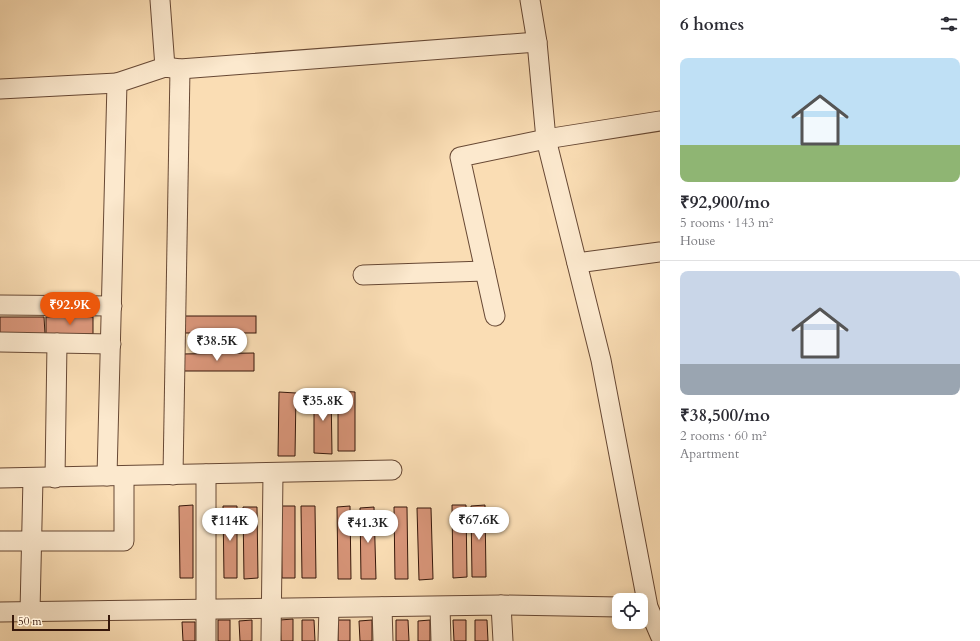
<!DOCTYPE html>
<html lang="en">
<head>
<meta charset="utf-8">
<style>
	:root { --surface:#fff; --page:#f2f2f3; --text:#2b2b33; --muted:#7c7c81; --line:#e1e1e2; --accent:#ea580c }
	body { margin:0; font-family:Cardo,serif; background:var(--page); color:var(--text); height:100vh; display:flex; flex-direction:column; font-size:15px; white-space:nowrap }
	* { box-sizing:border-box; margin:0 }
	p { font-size:13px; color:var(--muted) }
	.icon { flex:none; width:22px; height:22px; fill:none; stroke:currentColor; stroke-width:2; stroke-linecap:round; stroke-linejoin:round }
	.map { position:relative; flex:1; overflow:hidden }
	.panel { display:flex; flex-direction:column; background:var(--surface); width:320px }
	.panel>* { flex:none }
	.buttons { position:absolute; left:612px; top:593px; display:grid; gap:8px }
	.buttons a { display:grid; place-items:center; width:36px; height:36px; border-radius:8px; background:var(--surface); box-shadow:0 2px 10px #0003; font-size:20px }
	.scale { position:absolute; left:12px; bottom:10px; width:98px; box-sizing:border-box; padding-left:4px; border:2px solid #36170a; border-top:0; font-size:11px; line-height:14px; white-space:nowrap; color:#36170a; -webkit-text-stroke:3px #fce9ce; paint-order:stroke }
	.price { position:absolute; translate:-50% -34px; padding:0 9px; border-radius:14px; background:#fff; color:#222; font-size:13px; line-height:26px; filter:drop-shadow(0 1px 2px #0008) }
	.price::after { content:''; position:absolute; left:50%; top:24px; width:12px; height:9px; margin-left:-6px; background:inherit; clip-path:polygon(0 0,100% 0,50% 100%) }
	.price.current { background:var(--accent); color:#fff }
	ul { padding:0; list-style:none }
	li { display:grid; align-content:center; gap:8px; height:212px; padding:0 20px }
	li+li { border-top:1px solid var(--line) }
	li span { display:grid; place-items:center; height:124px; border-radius:8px; color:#555 }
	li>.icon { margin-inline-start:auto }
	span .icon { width:72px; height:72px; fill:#fffc; stroke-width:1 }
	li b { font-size:17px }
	h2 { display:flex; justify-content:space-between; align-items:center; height:48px; padding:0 20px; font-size:17px }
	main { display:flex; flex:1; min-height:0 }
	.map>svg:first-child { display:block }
	.building { fill:#d89579; stroke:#36170a }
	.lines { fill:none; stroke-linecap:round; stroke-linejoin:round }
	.minor-casing { stroke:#674834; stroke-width:21 }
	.minor { stroke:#fce9ce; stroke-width:19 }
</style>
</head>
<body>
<main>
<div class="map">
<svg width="660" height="641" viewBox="0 0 660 641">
	<rect width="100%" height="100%" fill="#faddb4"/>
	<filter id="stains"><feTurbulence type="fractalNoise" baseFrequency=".005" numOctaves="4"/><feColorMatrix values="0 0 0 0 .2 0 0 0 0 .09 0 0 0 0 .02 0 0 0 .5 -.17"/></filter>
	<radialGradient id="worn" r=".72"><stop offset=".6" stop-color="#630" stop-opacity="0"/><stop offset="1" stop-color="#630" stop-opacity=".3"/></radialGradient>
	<g class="building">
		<rect x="182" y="316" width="74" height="17"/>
		<path d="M0 317H44L45 334H0Z"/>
		<rect x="46" y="317" width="47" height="17"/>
		<path d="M254 353V371H180V354Z"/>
		<path d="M314 390H331L332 454 314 453Z"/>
		<path d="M338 391 355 392V451H338Z"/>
		<path d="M279 392 296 393 295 456H278Z"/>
		<path d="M193 505V578H180L179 506Z"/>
		<path d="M452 505H466L467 577 453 578Z"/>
		<path d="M485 505 486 577H472L471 506Z"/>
		<path d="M223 506H237V578H224Z"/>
		<path d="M281 506H295V578H282Z"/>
		<path d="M301 506H315L316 578H302Z"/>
		<path d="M350 506 351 579H338L337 507Z"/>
		<path d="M243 507H257L258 578 244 579Z"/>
		<path d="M374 507 376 579H361L360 508Z"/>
		<path d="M394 507H407L408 579H395Z"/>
		<path d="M417 508H431L433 579 419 580Z"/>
		<path d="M293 619V641H281L280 620Z"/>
		<rect x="218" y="620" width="12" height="21"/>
		<path d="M252 620V641H240L239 621Z"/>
		<path d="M302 620H314L315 641H302Z"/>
		<rect x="338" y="620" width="12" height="21"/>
		<path d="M372 620V641H360L359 621Z"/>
		<path d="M396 620H408L409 641H396Z"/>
		<path d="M430 620V641H418V621Z"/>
		<path d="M453 620H466V641H454Z"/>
		<path d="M475 620H487L488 641H475Z"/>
		<path d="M182 622H195V641H183Z"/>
	</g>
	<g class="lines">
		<defs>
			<g id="minor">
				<path d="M160 0 165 67"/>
				<path d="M530 0 537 42 546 139 601 360 648 607 660 635"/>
				<path d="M0 89 117 83"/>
				<path d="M577 263 660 252"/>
				<path d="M363 275 485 271"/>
				<path d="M0 305 112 306"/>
				<path d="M495 316 460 157 546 139 660 121"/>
				<path d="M0 342 111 344"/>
				<path d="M206 474V641"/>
				<path d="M173 475 180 69"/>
				<path d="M107 476 117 83 165 67 180 69 537 42"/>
				<path d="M0 478 392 470"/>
				<path d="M55 478 57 343"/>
				<path d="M0 541H124V476"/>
				<path d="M501 605 503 641"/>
				<path d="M382 607 383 641"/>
				<path d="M440 607 441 641"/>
				<path d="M0 612 501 605 619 607"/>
				<path d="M30 612 33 478"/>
				<path d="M271 641 273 473"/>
				<path d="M328 641 329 608"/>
			</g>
		</defs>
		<use href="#minor" class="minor-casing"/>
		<use href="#minor" class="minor"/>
	</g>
	<rect width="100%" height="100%" filter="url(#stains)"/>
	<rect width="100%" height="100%" fill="url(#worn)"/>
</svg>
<div class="buttons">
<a><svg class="icon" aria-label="locate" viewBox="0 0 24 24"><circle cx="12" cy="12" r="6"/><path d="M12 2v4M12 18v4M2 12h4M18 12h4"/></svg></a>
</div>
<div class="scale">50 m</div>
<b class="price current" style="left:70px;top:326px">₹92.9K</b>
<b class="price" style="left:217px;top:362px">₹38.5K</b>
<b class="price" style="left:323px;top:422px">₹35.8K</b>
<b class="price" style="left:479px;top:541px">₹67.6K</b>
<b class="price" style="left:230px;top:542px">₹114K</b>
<b class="price" style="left:368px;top:544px">₹41.3K</b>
</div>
<section class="panel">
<h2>6 homes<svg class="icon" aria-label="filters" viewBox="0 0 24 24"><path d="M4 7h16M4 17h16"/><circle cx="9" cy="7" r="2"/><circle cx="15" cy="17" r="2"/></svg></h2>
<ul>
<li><span style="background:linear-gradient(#bfe0f5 70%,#8fb573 0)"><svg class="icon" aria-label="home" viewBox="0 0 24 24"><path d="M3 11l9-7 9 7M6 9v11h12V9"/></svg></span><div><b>₹92,900/mo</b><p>5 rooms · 143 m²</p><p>House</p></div></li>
<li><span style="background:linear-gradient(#c9d6e8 75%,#9aa5b1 0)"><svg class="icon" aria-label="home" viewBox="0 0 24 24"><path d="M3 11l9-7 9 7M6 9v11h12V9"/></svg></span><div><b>₹38,500/mo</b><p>2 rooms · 60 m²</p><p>Apartment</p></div></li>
</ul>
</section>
</main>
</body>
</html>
